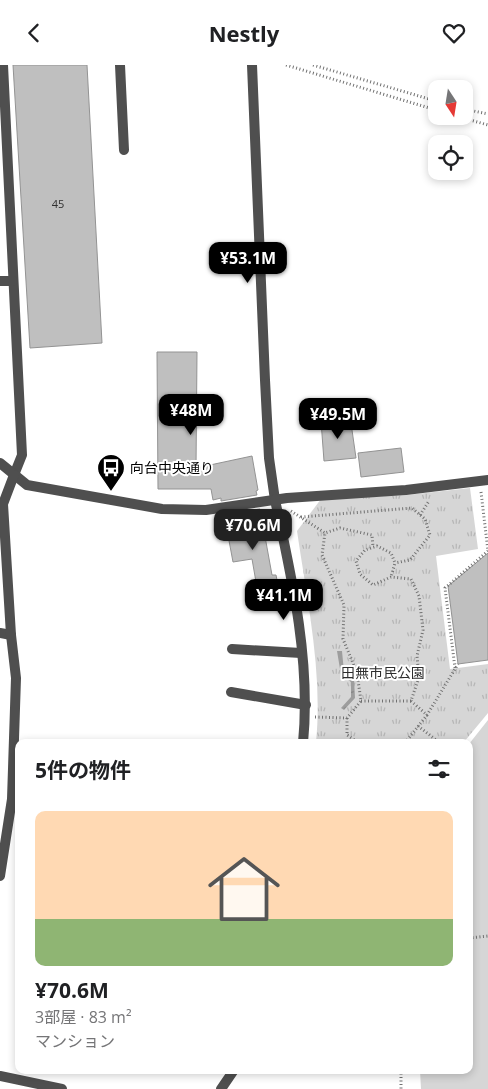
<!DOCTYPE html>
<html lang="ja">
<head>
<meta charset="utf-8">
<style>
	:root { --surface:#fff; --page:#f6f6f6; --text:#202124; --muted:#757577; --accent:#000 }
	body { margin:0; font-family:"Open Sans","Noto Sans JP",sans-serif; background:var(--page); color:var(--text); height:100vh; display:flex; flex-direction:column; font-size:19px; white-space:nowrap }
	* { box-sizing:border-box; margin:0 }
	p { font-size:16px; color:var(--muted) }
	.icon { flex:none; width:28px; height:28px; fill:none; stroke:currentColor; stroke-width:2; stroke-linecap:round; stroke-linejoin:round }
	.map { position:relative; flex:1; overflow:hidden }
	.side { position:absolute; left:15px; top:674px; width:458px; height:335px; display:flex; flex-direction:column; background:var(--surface); border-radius:10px; box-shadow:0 2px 8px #0003 }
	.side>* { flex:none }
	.needle { width:32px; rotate:168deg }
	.controls { position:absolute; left:428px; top:15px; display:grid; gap:10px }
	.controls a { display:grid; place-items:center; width:45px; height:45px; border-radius:10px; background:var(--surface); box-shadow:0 2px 8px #0003; font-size:25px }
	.price { position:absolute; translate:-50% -42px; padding:0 11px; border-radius:10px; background:var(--accent); color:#fff; font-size:16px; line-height:32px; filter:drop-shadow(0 1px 2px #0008) }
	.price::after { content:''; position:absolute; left:50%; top:30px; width:15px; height:11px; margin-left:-8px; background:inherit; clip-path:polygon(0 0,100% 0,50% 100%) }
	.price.selected { background:#222; color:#fff }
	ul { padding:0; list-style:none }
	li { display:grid; align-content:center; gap:10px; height:265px; padding:0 20px }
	li span { display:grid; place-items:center; height:155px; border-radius:10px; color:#555 }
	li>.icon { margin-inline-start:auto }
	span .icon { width:90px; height:90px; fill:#fffc; stroke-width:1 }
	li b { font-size:21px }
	h2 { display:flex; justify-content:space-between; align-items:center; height:60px; padding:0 20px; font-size:21px }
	header { display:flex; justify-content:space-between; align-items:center; height:65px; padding:0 20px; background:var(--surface); font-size:22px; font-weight:700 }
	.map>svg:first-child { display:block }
	.green { fill:#d6d6d6 }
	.park { fill:url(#park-tufts) }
	.water { fill:url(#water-ripples) }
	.building { fill:#bfbfbf; stroke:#939393 }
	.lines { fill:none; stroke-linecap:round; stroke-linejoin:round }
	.path { stroke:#717171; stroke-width:3; stroke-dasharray:1 2.5; stroke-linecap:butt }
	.service { stroke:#4f4f4f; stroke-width:10 }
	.minor { stroke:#4f4f4f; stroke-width:10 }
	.tertiary { stroke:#4f4f4f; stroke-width:10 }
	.labels { text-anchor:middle; stroke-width:4; stroke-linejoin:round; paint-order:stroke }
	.number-label { font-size:11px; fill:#303030 }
	.poi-label { font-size:14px; fill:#000; stroke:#fff; text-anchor:start }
	.park-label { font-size:14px; fill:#2d2d2d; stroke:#fff }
</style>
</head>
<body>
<header><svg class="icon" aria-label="back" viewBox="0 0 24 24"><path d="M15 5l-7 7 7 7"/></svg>Nestly<svg class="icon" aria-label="heart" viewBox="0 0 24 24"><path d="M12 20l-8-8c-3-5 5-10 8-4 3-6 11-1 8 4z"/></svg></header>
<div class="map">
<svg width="488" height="1024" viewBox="0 0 488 1024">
	<defs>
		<pattern id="park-tufts" width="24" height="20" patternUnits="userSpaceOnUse" patternTransform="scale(1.25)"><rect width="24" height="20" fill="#d6d6d6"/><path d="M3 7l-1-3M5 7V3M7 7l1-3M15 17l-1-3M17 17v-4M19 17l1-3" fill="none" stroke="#b6b6b6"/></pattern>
		<pattern id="water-ripples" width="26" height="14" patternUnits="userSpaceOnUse" patternTransform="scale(1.25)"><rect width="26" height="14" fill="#9d9d9d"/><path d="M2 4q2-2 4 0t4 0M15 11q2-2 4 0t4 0" fill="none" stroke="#858585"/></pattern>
	</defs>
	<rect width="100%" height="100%" fill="#fff"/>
	<path class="green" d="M488 655V1024H421L420 1005H469V679Z"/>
	<path class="park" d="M470 423 478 484 436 491 450 604 488 599V648L464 677H316C323 608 307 535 297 466L321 434 407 430Z"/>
	<path class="water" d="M337 586H342L344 607 354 614 355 633 344 645 341 643 351 632V617L341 610Z"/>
	<g class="building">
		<path d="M13 0H87L102 278 30 283Z"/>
		<path d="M157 287H197L196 403 252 391 258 425 256 426 257 430 221 436V433L213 435 211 424H158Z"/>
		<path d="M337 354 351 358 356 393 324 396 321 356Z"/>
		<path d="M401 383 404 407 361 412 358 388Z"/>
		<path d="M260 444 272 510H276L279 525H276L279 537 260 540 252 494 233 497 224 449Z"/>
		<path d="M488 488V595L458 599 448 521Z"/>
	</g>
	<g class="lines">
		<g class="path">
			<path d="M286 0 436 45"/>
			<path d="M313 0 436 36"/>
			<path d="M464 44 488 49"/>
			<path d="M456 51 488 60"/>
			<path d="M481 427 488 486"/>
			<path d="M291 446 325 468 340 463 372 470 373 482"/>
			<path d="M420 450 429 436"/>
			<path d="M301 452 412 443 425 454 430 470 410 495 395 498"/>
			<path d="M455 603 445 523 488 486"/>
			<path d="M361 636H411L419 612 417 591 423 565 419 531 411 514 391 512 373 520 360 509 356 496 365 485 377 481 391 488 395 498 391 512"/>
			<path d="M411 636 427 650 458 599"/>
			<path d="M315 652 347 653 361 636 357 608 343 574 344 540 322 490 325 468"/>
			<path d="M347 653V670L359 678"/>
			<path d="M418 661 440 678"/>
			<path d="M405 678 427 650"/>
			<path d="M469 873 488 871"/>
			<path d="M401 1005V1024"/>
		</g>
		<g class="service">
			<path d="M3 0 22 390 14 410"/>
			<path d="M120 0 124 85"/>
			<path d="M0 216H13"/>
			<path d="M232 584 301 588"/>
			<path d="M231 627 306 640"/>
		</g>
		<g class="minor">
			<path d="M252 0 265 315 269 393 275 435"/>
			<path d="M0 398 27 420 162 444 206 445 287 433 406 425 488 415"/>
			<path d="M0 568 11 570"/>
			<path d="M0 811 12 734 16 613 11 570 3 439 14 410"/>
			<path d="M0 1011 62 1024"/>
			<path d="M221 1024 234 1005"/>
		</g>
		<path class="tertiary" d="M275 435C292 513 311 597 303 678"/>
	</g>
	<defs>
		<symbol id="bus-pin" viewBox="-11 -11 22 30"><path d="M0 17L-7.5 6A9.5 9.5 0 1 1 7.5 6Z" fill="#000" stroke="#fff"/><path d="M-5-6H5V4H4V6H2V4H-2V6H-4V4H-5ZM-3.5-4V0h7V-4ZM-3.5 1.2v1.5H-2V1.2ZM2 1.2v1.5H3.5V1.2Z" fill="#fff"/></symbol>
	</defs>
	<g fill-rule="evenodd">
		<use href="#bus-pin" x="95" y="387" width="32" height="43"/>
	</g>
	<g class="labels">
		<g class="number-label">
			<text x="58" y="143">45</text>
		</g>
		<g class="poi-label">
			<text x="130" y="408">向台中央通り</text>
		</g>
		<g class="park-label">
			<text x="383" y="613">田無市民公園</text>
		</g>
	</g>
</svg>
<div class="controls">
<a><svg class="needle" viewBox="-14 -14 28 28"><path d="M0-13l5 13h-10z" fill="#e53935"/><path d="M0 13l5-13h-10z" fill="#757577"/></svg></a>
<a><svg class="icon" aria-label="locate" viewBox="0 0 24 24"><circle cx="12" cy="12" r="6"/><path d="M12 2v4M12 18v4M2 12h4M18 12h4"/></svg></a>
</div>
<b class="price" style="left:248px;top:219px">¥53.1M</b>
<b class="price" style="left:191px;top:371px">¥48M</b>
<b class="price" style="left:338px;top:375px">¥49.5M</b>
<b class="price selected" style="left:253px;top:486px">¥70.6M</b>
<b class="price" style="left:284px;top:556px">¥41.1M</b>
<section class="side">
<h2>5件の物件<svg class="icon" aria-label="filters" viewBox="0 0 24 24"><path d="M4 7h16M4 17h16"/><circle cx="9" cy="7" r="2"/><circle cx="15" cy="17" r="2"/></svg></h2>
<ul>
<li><span style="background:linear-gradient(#ffd9b3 70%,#8fb573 0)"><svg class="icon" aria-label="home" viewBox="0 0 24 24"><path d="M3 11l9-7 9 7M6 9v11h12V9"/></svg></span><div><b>¥70.6M</b><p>3部屋 · 83 m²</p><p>マンション</p></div></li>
</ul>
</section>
</div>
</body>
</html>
